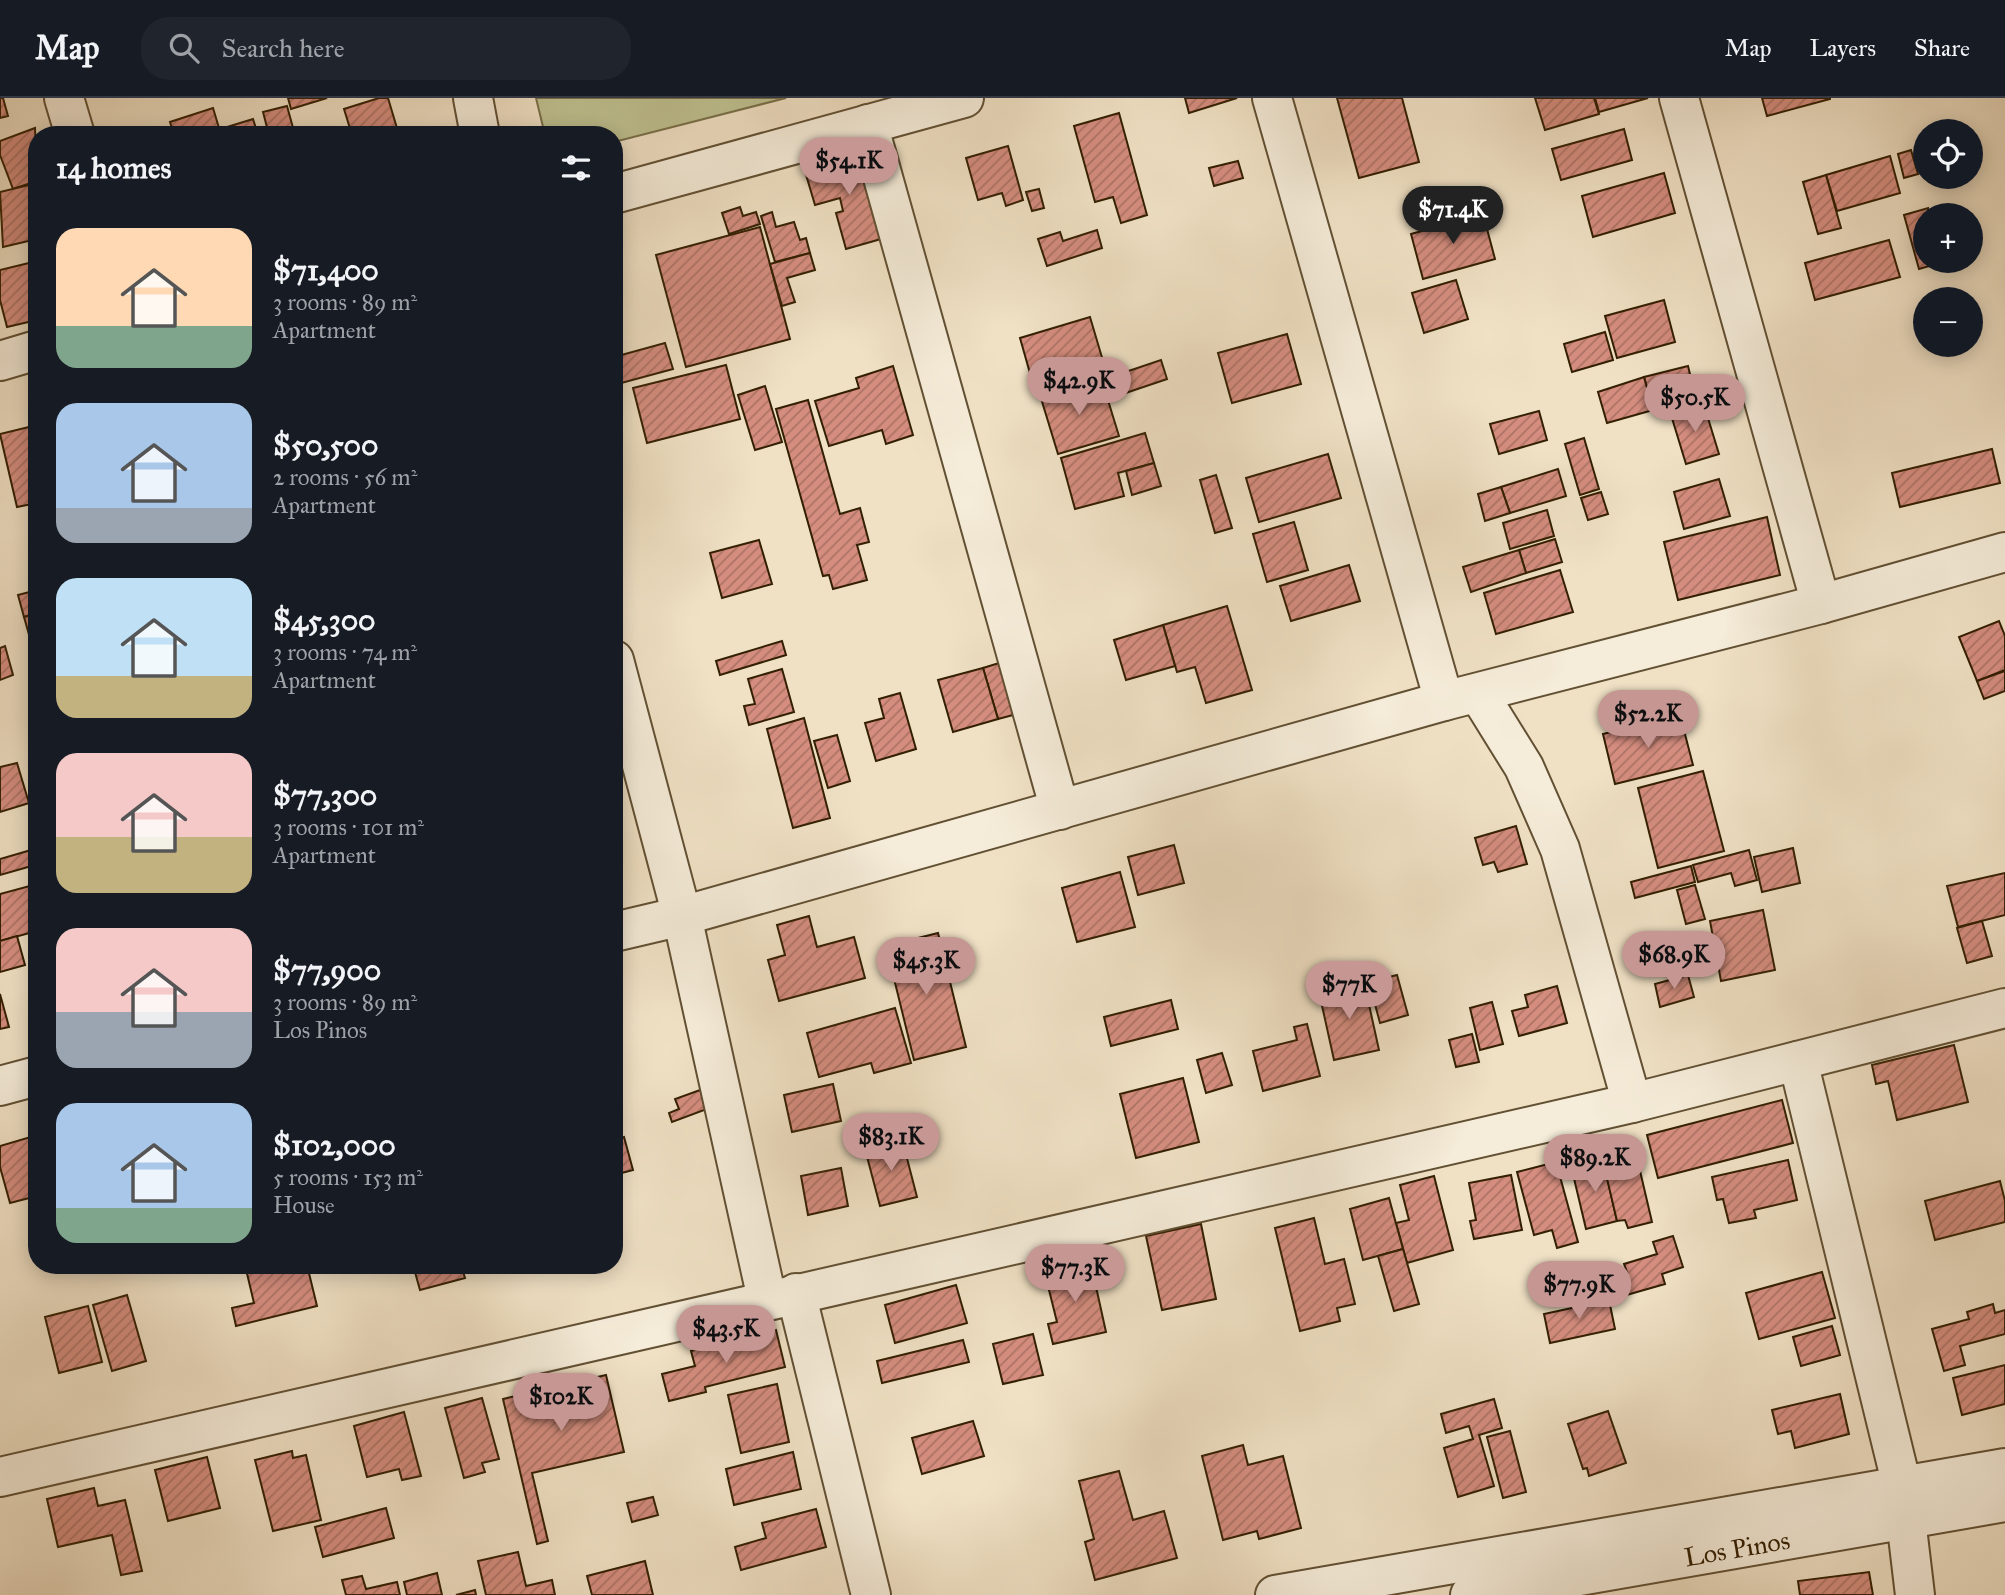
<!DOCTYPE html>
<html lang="en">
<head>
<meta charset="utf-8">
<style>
	:root { --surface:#171b24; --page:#20242c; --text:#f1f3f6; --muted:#9ea1a6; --line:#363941; --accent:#c59692 }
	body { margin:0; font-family:"IM FELL Great Primer",serif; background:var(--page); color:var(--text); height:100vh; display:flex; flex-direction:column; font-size:26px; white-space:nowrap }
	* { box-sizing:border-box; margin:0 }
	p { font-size:23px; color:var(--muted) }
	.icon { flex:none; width:38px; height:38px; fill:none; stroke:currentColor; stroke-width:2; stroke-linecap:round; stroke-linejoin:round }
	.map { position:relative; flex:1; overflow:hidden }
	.panel { position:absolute; left:28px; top:28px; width:595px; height:1148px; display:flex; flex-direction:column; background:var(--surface); border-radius:28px; box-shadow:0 4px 18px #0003 }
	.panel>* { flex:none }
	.buttons { position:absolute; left:1913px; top:21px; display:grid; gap:14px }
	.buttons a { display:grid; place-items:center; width:70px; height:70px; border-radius:50%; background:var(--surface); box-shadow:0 4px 18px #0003; font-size:35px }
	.price { position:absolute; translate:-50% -60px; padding:0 16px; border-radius:24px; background:var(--accent); color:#111; font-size:23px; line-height:46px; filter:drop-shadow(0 2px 4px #0008) }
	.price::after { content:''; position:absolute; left:50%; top:42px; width:21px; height:16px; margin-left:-10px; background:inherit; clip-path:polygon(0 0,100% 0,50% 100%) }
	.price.active { background:#222; color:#fff }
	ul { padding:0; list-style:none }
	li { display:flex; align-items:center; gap:21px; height:175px; padding:0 28px }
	li span { display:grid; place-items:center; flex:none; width:196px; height:140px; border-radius:21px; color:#555 }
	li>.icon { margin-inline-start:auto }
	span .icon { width:84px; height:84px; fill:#fffc; stroke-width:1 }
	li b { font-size:30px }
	h2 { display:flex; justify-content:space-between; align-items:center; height:84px; padding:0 28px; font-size:30px }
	header { display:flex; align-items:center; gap:42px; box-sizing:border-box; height:98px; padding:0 35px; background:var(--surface); border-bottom:2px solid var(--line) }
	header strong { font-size:33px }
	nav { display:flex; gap:38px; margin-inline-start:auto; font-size:24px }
	.search { width:490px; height:63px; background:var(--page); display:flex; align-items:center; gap:18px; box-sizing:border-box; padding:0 24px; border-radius:28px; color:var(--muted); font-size:26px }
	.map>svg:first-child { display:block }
	.green { fill:#bfc191; stroke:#79704a; stroke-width:2 }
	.building { fill:url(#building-hatch); stroke:#331f02; stroke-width:2 }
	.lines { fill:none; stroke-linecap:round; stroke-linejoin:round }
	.minor-casing { stroke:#625033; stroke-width:42 }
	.minor { stroke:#f5ecd9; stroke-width:38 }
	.labels { text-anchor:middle; stroke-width:5; stroke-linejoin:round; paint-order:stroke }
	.street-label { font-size:26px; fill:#331f02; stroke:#f5ecd9 }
</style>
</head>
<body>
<header>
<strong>Map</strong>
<div class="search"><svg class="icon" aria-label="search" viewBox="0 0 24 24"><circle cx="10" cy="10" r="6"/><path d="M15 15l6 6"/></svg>Search here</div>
<nav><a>Map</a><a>Layers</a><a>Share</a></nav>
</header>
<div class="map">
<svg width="2005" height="1497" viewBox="0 0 2005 1497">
	<defs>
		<pattern id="building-hatch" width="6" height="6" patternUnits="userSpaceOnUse" patternTransform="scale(1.75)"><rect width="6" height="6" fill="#d58d7f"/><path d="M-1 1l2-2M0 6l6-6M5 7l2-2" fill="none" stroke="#ad7366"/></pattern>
	</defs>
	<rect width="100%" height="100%" fill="#f0e1c5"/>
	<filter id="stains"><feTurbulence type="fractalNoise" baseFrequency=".00286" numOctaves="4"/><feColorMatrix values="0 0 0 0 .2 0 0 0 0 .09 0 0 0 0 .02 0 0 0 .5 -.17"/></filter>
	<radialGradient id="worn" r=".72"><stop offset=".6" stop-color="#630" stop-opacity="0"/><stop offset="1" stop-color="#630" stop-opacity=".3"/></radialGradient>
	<path class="green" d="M536 0H786L614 44V37H545Z"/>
	<g class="building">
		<path d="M0 0H3L8 18 0 20Z"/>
		<path d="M288 0H327L291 11Z"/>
		<path d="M379 0H388L399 37H352L344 11Z"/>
		<path d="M1185 0H1237L1189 15Z"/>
		<path d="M1337 0H1402L1419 64 1359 80Z"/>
		<path d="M1535 0H1594L1599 16 1545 32Z"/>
		<path d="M1595 0H1648L1599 14Z"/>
		<path d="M1762 0H1830V1L1767 18Z"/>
		<path d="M287 8 295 37H269L263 14Z"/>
		<path d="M213 10 219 30 199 37H174L170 24Z"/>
		<path d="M1119 15 1147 117 1121 125 1113 99 1095 104 1074 28Z"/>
		<path d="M253 21 258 37H201Z"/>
		<path d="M35 30 37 83 13 91 0 57V43Z"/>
		<path d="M1624 31 1632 62 1561 82 1552 51Z"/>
		<path d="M1008 48 1023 102 1006 108 1002 95 978 102 966 60Z"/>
		<path d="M1911 52 1918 76 1904 80 1898 56Z"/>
		<path d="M863 53 888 139 846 151 836 115 843 113 840 100 815 107 804 70Z"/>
		<path d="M1890 58 1900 95 1837 113 1826 77Z"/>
		<path d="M1238 63 1243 80 1214 88 1209 70Z"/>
		<path d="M1664 75 1675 115 1593 139 1582 98Z"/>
		<path d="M1826 77 1841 130 1818 136 1803 84Z"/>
		<path d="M37 85V141L3 149 0 94Z"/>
		<path d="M1039 91 1044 110 1032 113 1026 94Z"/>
		<path d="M740 109 743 118 756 114 760 126 729 136 722 115Z"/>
		<path d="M1928 110 1925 163 1943 164 1919 171 1904 117Z"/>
		<path d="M772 114 776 129 794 124 800 142 806 140 810 155 775 164 761 118Z"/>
		<path d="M1483 116 1495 161 1423 181 1411 136Z"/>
		<path d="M760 129 790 241 686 269 656 157Z"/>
		<path d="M1097 132 1102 150 1047 168 1038 141 1060 134 1063 143Z"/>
		<path d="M1889 142 1900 179 1815 202 1805 165Z"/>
		<path d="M810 155 815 172 787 180 795 204 782 208 770 166Z"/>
		<path d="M37 163V222L7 229 0 202V172Z"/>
		<path d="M1456 182 1468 221 1424 235 1412 195Z"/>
		<path d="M1664 202 1675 244 1617 260 1605 218Z"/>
		<path d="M1090 219 1106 273 1035 293 1020 240Z"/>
		<path d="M1605 234 1613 262 1572 274 1564 246Z"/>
		<path d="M1287 236 1301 286 1232 305 1218 255Z"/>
		<path d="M665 245 673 271 614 287V259Z"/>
		<path d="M1161 262 1167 281 1111 300 1110 296 1104 298 1099 283Z"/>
		<path d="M726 267 740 321 647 345 633 290Z"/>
		<path d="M893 268 913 337 886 346 882 332 829 348 815 303 859 290 856 280Z"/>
		<path d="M1688 268 1696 301 1653 312 1644 279Z"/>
		<path d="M1644 279 1653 312 1607 325 1598 294Z"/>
		<path d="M1093 282 1099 301 1107 299 1119 338 1058 356 1040 297Z"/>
		<path d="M765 288 782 344 755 352 738 297Z"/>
		<path d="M808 302 840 416 860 410 869 444 857 447 867 482 833 491 829 477 823 478 776 311Z"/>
		<path d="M1704 307 1719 356 1686 366 1671 317Z"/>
		<path d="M1539 313 1547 342 1499 356 1490 326Z"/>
		<path d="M37 327V405L17 409 0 336Z"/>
		<path d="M1145 335 1154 365 1118 375 1124 398 1075 411 1061 360Z"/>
		<path d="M1584 340 1599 391 1580 397 1565 346Z"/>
		<path d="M1992 351 2000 385 1900 409 1892 375Z"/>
		<path d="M1328 356 1341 400 1259 424 1246 380Z"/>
		<path d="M1154 365 1161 388 1132 397 1126 373Z"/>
		<path d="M1558 371 1566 398 1510 415 1501 389Z"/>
		<path d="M1216 377 1232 430 1215 435 1200 382Z"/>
		<path d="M1719 381 1730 418 1684 431 1674 394Z"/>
		<path d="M1501 389 1510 415 1485 423 1478 396Z"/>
		<path d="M1601 394 1608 416 1588 422 1581 400Z"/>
		<path d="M1547 412 1554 438 1510 451 1503 425Z"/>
		<path d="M1767 419 1780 477 1678 502 1664 444Z"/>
		<path d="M1294 424 1308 472 1267 484 1253 436Z"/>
		<path d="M1555 441 1562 464 1526 475 1519 452Z"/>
		<path d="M759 442 772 486 722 500 710 455Z"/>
		<path d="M1519 452 1526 475 1471 494 1463 469Z"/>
		<path d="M1349 467 1360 503 1291 523 1280 488Z"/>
		<path d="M1560 472 1573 514 1496 536 1484 495Z"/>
		<path d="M37 492V515L24 519 18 497Z"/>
		<path d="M1227 508 1252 592 1206 605 1195 569 1177 574 1163 527Z"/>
		<path d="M37 515V565L24 519Z"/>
		<path d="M1999 523 2005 538V572L1977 583 1959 539Z"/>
		<path d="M1163 527 1175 568 1126 582 1114 542Z"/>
		<path d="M782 543 786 557 720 577 716 563Z"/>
		<path d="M5 548 13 577 0 582V550Z"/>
		<path d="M1012 561 1017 616 998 621 983 570Z"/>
		<path d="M983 570 998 621 953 634 938 582Z"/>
		<path d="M782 571 794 614 749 627 744 608 755 606 748 581Z"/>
		<path d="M2005 573V593L1984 601 1977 583Z"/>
		<path d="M900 595 916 651 876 663 865 625 884 620 879 601Z"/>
		<path d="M1680 617 1693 667 1615 686 1603 636Z"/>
		<path d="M804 620 830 720 793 730 767 631Z"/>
		<path d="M837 637 850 683 828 690 814 643Z"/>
		<path d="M17 665 29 705 0 714V669Z"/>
		<path d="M1703 673 1724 753 1658 770 1638 690Z"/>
		<path d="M1516 728 1527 766 1498 774 1494 764 1483 767 1475 740Z"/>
		<path d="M1174 747 1184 785 1138 797 1128 759Z"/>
		<path d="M1793 750 1800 785 1762 794 1754 759Z"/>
		<path d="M31 752 35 767 0 777V761Z"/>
		<path d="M1749 752 1757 782 1735 788 1731 775 1698 784 1693 767Z"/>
		<path d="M1691 768 1695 784 1635 800 1631 784Z"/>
		<path d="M1120 774 1135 829 1077 844 1062 790Z"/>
		<path d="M2005 775V817L1958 829 1947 788Z"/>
		<path d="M37 786V833L0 843V796Z"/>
		<path d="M1695 787 1705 821 1686 826 1677 792Z"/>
		<path d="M1763 812 1775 872 1721 883 1710 823Z"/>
		<path d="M809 818 817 849 854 839 865 880 779 903 768 862 785 857 777 827Z"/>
		<path d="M1982 823 1992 858 1967 865 1957 830Z"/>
		<path d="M938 835 966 949 914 962 886 848Z"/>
		<path d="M17 838 25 867 0 874V843Z"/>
		<path d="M1397 877 1408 917 1380 925 1369 884Z"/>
		<path d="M1688 877 1694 899 1660 909 1655 886Z"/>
		<path d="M1364 884 1379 952 1334 962 1319 894Z"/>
		<path d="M1557 888 1567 925 1519 938 1512 913 1528 909 1525 897Z"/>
		<path d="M0 896 9 929 0 931Z"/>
		<path d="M1171 902 1178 931 1111 948 1104 919Z"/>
		<path d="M1492 904 1503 946 1480 952 1470 910Z"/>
		<path d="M895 910 911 965 874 975 871 965 819 979 807 935Z"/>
		<path d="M1307 926 1320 978 1263 993 1253 953 1297 942 1294 929Z"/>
		<path d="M1472 936 1479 964 1456 969 1449 942Z"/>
		<path d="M1954 947 1968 1004 1897 1022 1888 983 1876 986 1872 967Z"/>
		<path d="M1222 955 1232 987 1206 995 1197 962Z"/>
		<path d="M1183 980 1199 1044 1136 1060 1120 996Z"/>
		<path d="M833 986 841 1023 792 1034 784 997Z"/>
		<path d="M700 992 707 1011 672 1024 669 1015 679 1011 675 1001Z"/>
		<path d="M1782 1002 1793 1045 1658 1080 1647 1037Z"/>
		<path d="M34 1038 37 1098 10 1105 0 1069V1048Z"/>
		<path d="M624 1039 633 1072 614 1077V1042Z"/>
		<path d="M902 1041 917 1099 880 1108 865 1051Z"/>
		<path d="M1602 1057 1617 1123 1586 1131 1572 1072 1590 1068 1589 1061Z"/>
		<path d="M1637 1060 1652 1124 1628 1130 1625 1122 1617 1123 1604 1068Z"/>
		<path d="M1788 1062 1797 1102 1754 1112 1756 1120 1729 1125 1723 1101 1717 1102 1712 1079Z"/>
		<path d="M1556 1064 1578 1144 1557 1150 1552 1132 1534 1137 1517 1074Z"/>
		<path d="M841 1070 848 1108 808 1117 801 1078Z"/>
		<path d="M1511 1077 1522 1132 1474 1141 1470 1123 1476 1122 1469 1085Z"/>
		<path d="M1434 1078 1453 1152 1407 1165 1396 1125 1409 1122 1400 1087Z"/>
		<path d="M2000 1083 2005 1103V1124L1935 1142 1925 1103Z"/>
		<path d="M1389 1100 1403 1151 1363 1162 1350 1111Z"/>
		<path d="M1314 1120 1325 1166 1344 1161 1355 1206 1337 1210 1340 1223 1300 1233 1275 1130Z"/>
		<path d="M1201 1126 1216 1201 1162 1212 1146 1138Z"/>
		<path d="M1673 1138 1683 1169 1662 1176 1665 1186 1602 1204 1596 1183 1627 1174 1624 1166 1657 1156 1653 1144Z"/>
		<path d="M1403 1151 1419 1206 1394 1213 1378 1158Z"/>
		<path d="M1091 1166 1106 1234 1053 1246 1048 1226 1057 1224 1045 1176Z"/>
		<path d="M245 1167H307L317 1208 236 1228 232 1210 254 1205Z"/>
		<path d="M413 1167H461L465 1180 420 1192Z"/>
		<path d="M1822 1174 1835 1220 1759 1241 1746 1195Z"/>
		<path d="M956 1187 967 1225 895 1245 885 1207Z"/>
		<path d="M127 1197 146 1263 112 1273 93 1207Z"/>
		<path d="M1609 1202 1615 1231 1550 1245 1544 1216Z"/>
		<path d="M1993 1206 1995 1215 2005 1212V1236L1960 1248 1965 1267 1944 1273 1932 1231 1969 1221 1967 1214Z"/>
		<path d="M88 1208 102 1264 59 1275 45 1219Z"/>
		<path d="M1832 1228 1840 1257 1801 1268 1793 1239Z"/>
		<path d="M776 1232 785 1269 705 1289 706 1294 669 1303 662 1276 695 1268 691 1253Z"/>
		<path d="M1033 1236 1043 1277 1003 1286 993 1246Z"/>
		<path d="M963 1242 969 1264 882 1285 877 1263Z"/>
		<path d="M2005 1267V1306L1962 1317 1953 1280Z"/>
		<path d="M606 1277 624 1354 532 1375 548 1443 537 1446 503 1301Z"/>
		<path d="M777 1286 789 1344 741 1355 728 1297Z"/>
		<path d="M1840 1296 1849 1336 1795 1350 1791 1333 1778 1336 1772 1312Z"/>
		<path d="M482 1300 499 1361 482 1365 485 1374 464 1380 445 1310Z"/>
		<path d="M1494 1301 1502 1330 1479 1337 1494 1388 1458 1399 1444 1350 1473 1341 1469 1328 1446 1335 1441 1316Z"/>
		<path d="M1608 1313 1626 1365 1589 1378 1587 1370 1583 1371 1568 1326Z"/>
		<path d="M404 1314 421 1378 402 1382 399 1371 367 1379 354 1328Z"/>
		<path d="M973 1323 984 1358 922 1376 912 1340Z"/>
		<path d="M1510 1333 1526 1394 1503 1400 1487 1339Z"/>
		<path d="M1243 1347 1248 1367 1283 1358 1301 1430 1259 1441 1257 1433 1223 1442 1202 1358Z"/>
		<path d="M292 1353 293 1360 306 1357 321 1422 273 1433 255 1362Z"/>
		<path d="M793 1354 801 1391 734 1407 726 1371Z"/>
		<path d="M207 1359 220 1410 168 1423 155 1372Z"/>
		<path d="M1119 1373 1133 1422 1164 1413 1177 1460 1095 1482 1085 1444 1094 1441 1079 1383Z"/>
		<path d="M94 1390 98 1408 125 1402 142 1473 121 1477 112 1437 58 1449 47 1401Z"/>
		<path d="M653 1399 658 1417 632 1424 627 1405Z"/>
		<path d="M386 1410 394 1440 323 1459 315 1429Z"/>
		<path d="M816 1411 826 1449 741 1472 735 1449 766 1440 762 1425Z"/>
		<path d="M518 1454 526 1488 552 1482 555 1497H486L478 1463Z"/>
		<path d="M645 1463 653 1497H592L587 1478Z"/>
		<path d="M1869 1474 1873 1497H1800L1798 1483Z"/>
		<path d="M437 1475 442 1497H407L404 1484Z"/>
		<path d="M362 1478 366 1491 397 1484 400 1497H346L342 1482Z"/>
		<path d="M475 1492 476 1497H456Z"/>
	</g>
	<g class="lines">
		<defs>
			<g id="minor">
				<path d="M64 0 75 37"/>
				<path d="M473 0 480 37"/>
				<path d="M1272 0 1444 603"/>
				<path d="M1679 0 1821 506"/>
				<path d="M868 26 1060 712"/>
				<path d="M614 96 964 0"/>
				<path d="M0 263 37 252"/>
				<path d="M614 562 682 818 767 1201"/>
				<path d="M1478 595 1524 669 1560 751 1632 1005"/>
				<path d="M614 834 682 818 1444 603 1821 506 2005 454"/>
				<path d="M1798 963 1902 1388 1915 1497"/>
				<path d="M0 988 37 978"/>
				<path d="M796 1195 871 1497"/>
				<path d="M0 1379 1632 1005 2005 910"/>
				<path d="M1275 1497 2005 1370"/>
				<path id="s1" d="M1470 1497 2005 1404"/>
			</g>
		</defs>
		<use href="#minor" class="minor-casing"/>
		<use href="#minor" class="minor"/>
	</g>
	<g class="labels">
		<g class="street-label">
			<text dy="9" stroke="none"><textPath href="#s1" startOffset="271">Los Pinos</textPath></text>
		</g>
	</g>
	<rect width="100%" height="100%" filter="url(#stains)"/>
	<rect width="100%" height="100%" fill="url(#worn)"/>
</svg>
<div class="buttons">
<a><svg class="icon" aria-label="locate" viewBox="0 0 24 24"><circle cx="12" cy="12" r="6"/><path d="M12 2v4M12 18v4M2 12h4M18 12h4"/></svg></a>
<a>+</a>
<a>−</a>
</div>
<b class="price" style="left:849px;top:99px">$54.1K</b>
<b class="price active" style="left:1453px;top:148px">$71.4K</b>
<b class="price" style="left:1079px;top:319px">$42.9K</b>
<b class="price" style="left:1695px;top:336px">$50.5K</b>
<b class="price" style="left:1648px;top:652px">$52.2K</b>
<b class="price" style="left:1674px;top:893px">$68.9K</b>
<b class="price" style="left:926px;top:899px">$45.3K</b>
<b class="price" style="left:1349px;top:923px">$77K</b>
<b class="price" style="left:891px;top:1075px">$83.1K</b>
<b class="price" style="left:1595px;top:1096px">$89.2K</b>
<b class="price" style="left:1075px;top:1206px">$77.3K</b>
<b class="price" style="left:1579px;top:1223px">$77.9K</b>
<b class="price" style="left:726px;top:1267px">$43.5K</b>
<b class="price" style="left:561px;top:1335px">$102K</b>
<section class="panel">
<h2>14 homes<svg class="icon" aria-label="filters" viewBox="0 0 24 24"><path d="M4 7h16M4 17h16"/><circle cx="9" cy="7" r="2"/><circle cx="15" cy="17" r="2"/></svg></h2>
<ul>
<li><span style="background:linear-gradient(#ffd9b3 70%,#7fa58c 0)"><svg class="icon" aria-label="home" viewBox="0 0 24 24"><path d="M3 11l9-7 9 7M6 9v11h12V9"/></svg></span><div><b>$71,400</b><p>3 rooms · 89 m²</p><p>Apartment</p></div></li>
<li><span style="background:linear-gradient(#a9c7e8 75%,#9aa5b1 0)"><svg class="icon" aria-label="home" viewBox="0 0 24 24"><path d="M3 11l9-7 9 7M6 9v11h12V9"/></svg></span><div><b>$50,500</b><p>2 rooms · 56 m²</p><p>Apartment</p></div></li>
<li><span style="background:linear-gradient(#bfe0f5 70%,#c2b280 0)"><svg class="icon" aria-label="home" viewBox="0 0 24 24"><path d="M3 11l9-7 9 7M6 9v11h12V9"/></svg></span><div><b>$45,300</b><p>3 rooms · 74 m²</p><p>Apartment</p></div></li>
<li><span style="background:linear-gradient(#f6c9c9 60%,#c2b280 0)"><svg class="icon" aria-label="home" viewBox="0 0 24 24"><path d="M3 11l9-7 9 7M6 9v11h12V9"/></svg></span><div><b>$77,300</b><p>3 rooms · 101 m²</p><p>Apartment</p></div></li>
<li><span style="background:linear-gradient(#f6c9c9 60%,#9aa5b1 0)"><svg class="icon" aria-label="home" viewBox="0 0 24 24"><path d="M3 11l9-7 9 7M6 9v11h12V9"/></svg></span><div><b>$77,900</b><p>3 rooms · 89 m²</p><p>Los Pinos</p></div></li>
<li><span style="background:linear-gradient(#a9c7e8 75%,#7fa58c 0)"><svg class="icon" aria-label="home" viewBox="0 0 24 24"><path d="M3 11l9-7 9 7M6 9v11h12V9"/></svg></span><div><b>$102,000</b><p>5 rooms · 153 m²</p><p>House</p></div></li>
</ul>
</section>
</div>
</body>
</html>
